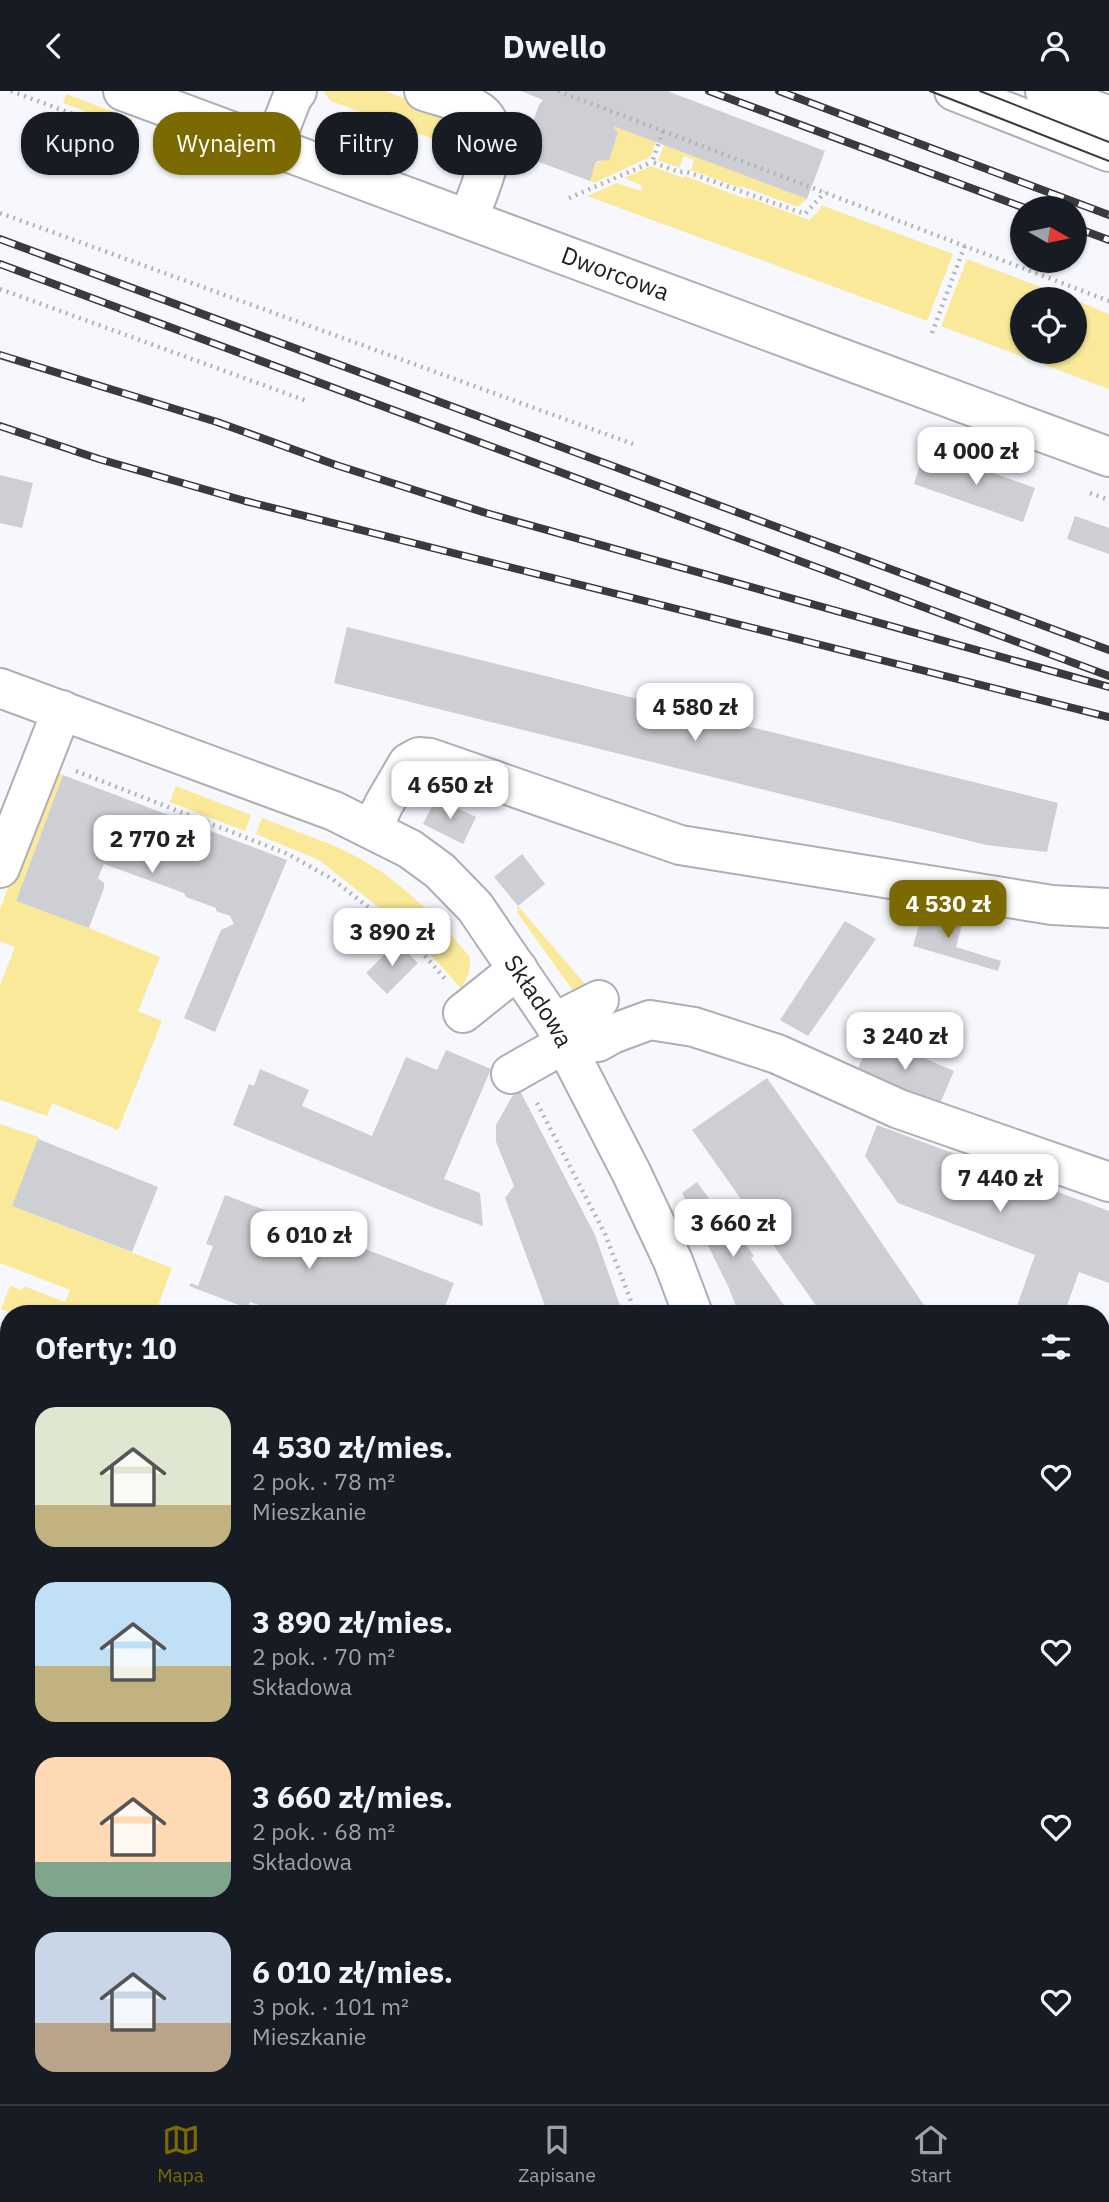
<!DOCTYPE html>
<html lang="pl">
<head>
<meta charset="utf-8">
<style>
	:root { --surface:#171b24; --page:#242831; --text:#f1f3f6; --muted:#9ea1a6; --line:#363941; --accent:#7b6a02 }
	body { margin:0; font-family:"IBM Plex Sans",sans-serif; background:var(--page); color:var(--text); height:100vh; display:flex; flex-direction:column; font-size:26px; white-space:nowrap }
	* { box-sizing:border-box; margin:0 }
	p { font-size:23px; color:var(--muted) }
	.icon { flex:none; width:38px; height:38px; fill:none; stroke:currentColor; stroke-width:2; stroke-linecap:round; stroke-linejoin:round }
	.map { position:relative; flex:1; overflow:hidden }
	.drawer { position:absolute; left:0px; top:1214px; width:1110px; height:800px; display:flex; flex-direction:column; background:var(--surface); border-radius:28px 28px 0 0; box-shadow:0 2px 5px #0004 }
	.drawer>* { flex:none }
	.top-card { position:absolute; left:21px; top:21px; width:700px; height:63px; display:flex; gap:14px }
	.needle { width:46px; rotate:99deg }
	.buttons { position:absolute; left:1010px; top:105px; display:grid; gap:14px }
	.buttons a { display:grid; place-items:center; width:77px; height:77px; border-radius:50%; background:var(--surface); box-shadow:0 2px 5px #0004; font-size:35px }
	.price { position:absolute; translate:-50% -60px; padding:0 16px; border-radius:14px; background:#fff; color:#222; font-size:23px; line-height:46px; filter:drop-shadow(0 2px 4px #0008) }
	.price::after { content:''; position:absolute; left:50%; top:42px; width:21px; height:16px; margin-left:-10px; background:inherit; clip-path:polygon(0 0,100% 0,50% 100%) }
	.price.selected { background:var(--accent); color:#fff }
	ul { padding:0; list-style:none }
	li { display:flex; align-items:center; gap:21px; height:175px; padding:0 35px }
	li span { display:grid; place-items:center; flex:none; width:196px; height:140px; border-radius:21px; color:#555 }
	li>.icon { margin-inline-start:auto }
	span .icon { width:84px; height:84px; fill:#fffc; stroke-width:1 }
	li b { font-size:30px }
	h2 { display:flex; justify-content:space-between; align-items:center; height:84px; padding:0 35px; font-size:30px }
	.chip { padding:0 24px; border-radius:28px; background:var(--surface); box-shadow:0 2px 5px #0004; font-size:24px; line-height:63px }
	.chip.selected { background:var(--accent); color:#fff }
	header { display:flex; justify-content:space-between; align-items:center; height:91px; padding:0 35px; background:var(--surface); font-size:32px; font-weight:700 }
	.menu { display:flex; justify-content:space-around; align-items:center; height:98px; border-top:2px solid var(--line); background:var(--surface); font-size:19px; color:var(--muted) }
	.menu a { display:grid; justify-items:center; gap:4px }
	.menu .selected { color:var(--accent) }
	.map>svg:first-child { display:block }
	.green { fill:#f9e999 }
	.building { fill:#cecfd4 }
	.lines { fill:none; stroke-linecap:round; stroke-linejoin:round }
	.minor-casing { stroke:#aeafb5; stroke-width:42 }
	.path { stroke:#b2b3b7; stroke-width:4.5; stroke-dasharray:2 5; stroke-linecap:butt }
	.minor { stroke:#fff; stroke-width:38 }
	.tram { stroke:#3a3a3c; stroke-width:2 }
	.rail-casing { stroke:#3a3a3c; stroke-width:8 }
	.rail { stroke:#fff; stroke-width:5; stroke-dasharray:16; stroke-linecap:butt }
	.labels { text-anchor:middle; stroke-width:5; stroke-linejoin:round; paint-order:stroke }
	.street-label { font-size:24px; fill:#202022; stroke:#fff }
</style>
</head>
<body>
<header><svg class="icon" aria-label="back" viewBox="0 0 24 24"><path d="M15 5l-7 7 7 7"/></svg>Dwello<svg class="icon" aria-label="person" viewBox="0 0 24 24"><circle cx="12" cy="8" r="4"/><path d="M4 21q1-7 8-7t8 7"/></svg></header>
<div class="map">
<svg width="1109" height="2013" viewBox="0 0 1109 2013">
	<rect width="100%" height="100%" fill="#f7f8fe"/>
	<g class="green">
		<path d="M323 0H385L474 34 481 66 331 10Z"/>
		<path d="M66 3 133 28 130 37 63 12Z"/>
		<path d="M613 35 656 51 650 66 594 92 590 90C594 77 591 71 609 68L618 42Z"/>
		<path d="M664 54 807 108 798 116 741 95 740 97 691 79 694 69 684 65 679 77 658 69Z"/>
		<path d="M651 75 683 87 685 85 746 108 747 106 809 129 819 120 821 114 953 163 927 230 587 105 617 92 641 100 643 95 624 87Z"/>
		<path d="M967 168 1072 208H1022V261H1074L1075 209 1109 223V298L941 235Z"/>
		<path d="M52 680 63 684 16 810 69 829 160 866 138 920 162 930 118 1039 52 1012 47 1025 0 1009V894L15 856 0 850V818Z"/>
		<path d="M176 695 251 724 245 740 170 711Z"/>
		<path d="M262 727 335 755 359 767 382 781 405 799 436 827 469 865C472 877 468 886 461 897L411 842 319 769 256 743Z"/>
		<path d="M518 815 591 900 576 904 517 821Z"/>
		<path d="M0 1033 39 1046 12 1115 172 1177 155 1223H13L1 1218 10 1195 22 1199 24 1195 65 1211 70 1199 0 1172Z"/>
		<path d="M0 1490 9 1491V2006H661L660 2013H0Z"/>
		<path d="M1101 1905 1109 1908V2013H757L758 2006H1101Z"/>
	</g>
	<g class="building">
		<path d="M521 0H667L825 60 807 108 613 35 618 42 609 69 598 70 595 73 590 90 523 65 528 50 526 49 539 14 543 9Z"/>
		<path d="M940 363 1035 397 1023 431 914 393 921 371 936 376Z"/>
		<path d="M0 384 33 392 22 437 0 432Z"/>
		<path d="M1075 425 1109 437V463L1067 448Z"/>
		<path d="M347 536 1058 712 1047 761 986 754 334 592Z"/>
		<path d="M63 684 287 769 215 941 184 927 221 839 234 833 230 825 216 820V817L186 806 184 802 104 773 98 787 104 792V797L89 837 16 810Z"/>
		<path d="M436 707 476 726 463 753 423 733Z"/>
		<path d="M522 763 545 793 518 815 494 786Z"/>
		<path d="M924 818 963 830 956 856 1001 870 998 880 913 855Z"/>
		<path d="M845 830 876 848 808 945 780 929Z"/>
		<path d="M397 851 418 872 387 903 366 882Z"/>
		<path d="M872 945 954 980 938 1017 856 982Z"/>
		<path d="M446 959 491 978 444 1088 480 1102 483 1135 432 1116 233 1034 249 993 254 995 260 978 309 999 302 1015 372 1045 406 966 437 979Z"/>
		<path d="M767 987 830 1076 930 1223H822L695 1043 692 1039Z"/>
		<path d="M520 1000 595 1144 623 1223H548L505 1107 514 1095 496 1051V1034L513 1004Z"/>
		<path d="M877 1034 1109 1120V1192L1079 1181 1064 1223H1014L1035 1164 898 1112 865 1065Z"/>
		<path d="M38 1048 158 1096 132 1161 12 1115Z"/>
		<path d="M697 1091 733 1141 736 1139 754 1165 751 1167 790 1223H739L728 1195 682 1102Z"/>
		<path d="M225 1104 299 1132 295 1144 301 1147 304 1141 326 1149 324 1155 330 1158 334 1146 454 1192 442 1223H283L267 1217 265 1223H260L262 1215 250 1211 247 1217 189 1195 191 1192 198 1195 213 1155 206 1153Z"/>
		<path d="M0 1274 9 1277V1389L0 1386Z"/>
		<path d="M1101 1438 1109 1439V1496L1101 1495Z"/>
		<path d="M1109 1638V1750L1101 1747V1658Z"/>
	</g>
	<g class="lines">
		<defs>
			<g id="minor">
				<path id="s1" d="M123 0C452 122 780 245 1109 366"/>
				<path d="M424 0C441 6 462 10 477 19 509 38 478 102 468 128"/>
				<path d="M954 0 1109 61"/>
				<path d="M1045 0 1109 25"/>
				<path d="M273 56 292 7 297 0"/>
				<path id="s2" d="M0 597 334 720 410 758 440 780 475 816 554 932 631 1081 673 1170 693 1223"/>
				<path d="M372 738 384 713 408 672 419 666 430 667 680 754 1052 814 1109 817"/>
				<path d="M0 777 62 619"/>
				<path d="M463 922 518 878"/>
				<path d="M554 932 599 909"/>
				<path d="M511 983 564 953 598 951 612 943 650 929 694 936 777 963 899 1018 1109 1091"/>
				<path d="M0 1430 9 1433"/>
				<path d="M0 1476 9 1478"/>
				<path d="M1101 1860 1109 1863"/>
				<path d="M711 2013 712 2006"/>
			</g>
		</defs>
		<use href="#minor" class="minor-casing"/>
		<g class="path">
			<path d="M11 0 105 35"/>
			<path d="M558 0 1109 210"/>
			<path d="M663 40 652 71 679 81H687L805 123 825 101"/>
			<path d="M569 107 652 71"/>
			<path d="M0 122 633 353"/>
			<path d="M0 198 307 310"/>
			<path d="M932 242 965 154"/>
			<path d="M1090 402 1109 409"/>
			<path d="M76 680 288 763 332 788 411 849 447 890"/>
			<path d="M537 1012 605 1143 636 1223"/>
			<path d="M0 1569 9 1573"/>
			<path d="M0 1613 9 1622"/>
			<path d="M1101 1807 1109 1810"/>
			<path d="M0 1854 9 1853"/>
			<path d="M1101 1937 1109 1940"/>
			<path d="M1101 1970H1109"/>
			<path d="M0 1978 9 1983"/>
			<path d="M1101 2000 1109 1999"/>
			<path d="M48 2006 61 2013"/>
			<path d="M312 2006 318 2013"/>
			<path d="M424 2006 431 2013"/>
			<path d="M841 2006 842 2013"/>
			<path d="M927 2006 929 2013"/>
			<path d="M341 2013 349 2006"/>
			<path d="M669 2013V2006"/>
			<path d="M1053 2013 1081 2006"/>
		</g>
		<use href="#minor" class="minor"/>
		<g class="tram">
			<path d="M930 0 1109 70"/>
			<path d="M980 0 1109 51"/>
			<path d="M0 1436 9 1439"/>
			<path d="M0 1455 9 1458"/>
			<path d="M1101 1850 1109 1852"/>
			<path d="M1101 1869 1109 1872"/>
		</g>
		<defs>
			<g id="rail">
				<path d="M709 0 1025 117"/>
				<path d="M779 0 1109 124"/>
				<path d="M1074 136 1109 149"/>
				<path d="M0 148 1109 559"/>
				<path d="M0 173 1109 585"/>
				<path d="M0 264 217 331 336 374 486 422 1109 596"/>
				<path d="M0 335 99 368 245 410 1109 626"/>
			</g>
		</defs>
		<use href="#rail" class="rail-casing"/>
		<use href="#rail" class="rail"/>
	</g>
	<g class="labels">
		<g class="street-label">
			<text dy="8" stroke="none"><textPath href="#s1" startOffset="525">Dworcowa</textPath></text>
			<text dy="8" stroke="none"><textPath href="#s2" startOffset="642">Składowa</textPath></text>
		</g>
	</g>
</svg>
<div class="buttons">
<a><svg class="needle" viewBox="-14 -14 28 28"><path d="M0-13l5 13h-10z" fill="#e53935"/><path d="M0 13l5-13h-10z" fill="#9ea1a6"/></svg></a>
<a><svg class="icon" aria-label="locate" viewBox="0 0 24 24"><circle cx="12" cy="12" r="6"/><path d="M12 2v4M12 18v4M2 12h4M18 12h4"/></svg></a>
</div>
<b class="price" style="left:976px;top:396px">4 000 zł</b>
<b class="price" style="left:695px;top:652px">4 580 zł</b>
<b class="price" style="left:450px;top:730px">4 650 zł</b>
<b class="price" style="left:152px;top:784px">2 770 zł</b>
<b class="price selected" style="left:948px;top:849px">4 530 zł</b>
<b class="price" style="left:392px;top:877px">3 890 zł</b>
<b class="price" style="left:905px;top:981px">3 240 zł</b>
<b class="price" style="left:1000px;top:1123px">7 440 zł</b>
<b class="price" style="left:733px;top:1168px">3 660 zł</b>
<b class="price" style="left:309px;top:1180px">6 010 zł</b>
<div class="top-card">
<a class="chip">Kupno</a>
<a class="chip selected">Wynajem</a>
<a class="chip">Filtry</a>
<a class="chip">Nowe</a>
</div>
<section class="drawer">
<h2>Oferty: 10<svg class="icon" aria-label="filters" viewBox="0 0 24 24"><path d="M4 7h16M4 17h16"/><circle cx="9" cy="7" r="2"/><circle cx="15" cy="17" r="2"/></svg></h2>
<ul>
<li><span style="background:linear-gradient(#dfe7d0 70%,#c2b280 0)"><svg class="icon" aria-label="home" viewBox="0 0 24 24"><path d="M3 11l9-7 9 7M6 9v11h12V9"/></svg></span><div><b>4 530 zł/mies.</b><p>2 pok. · 78 m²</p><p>Mieszkanie</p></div><svg class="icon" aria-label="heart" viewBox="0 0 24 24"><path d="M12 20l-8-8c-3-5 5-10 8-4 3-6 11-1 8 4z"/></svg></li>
<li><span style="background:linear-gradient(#bfe0f5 60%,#c2b280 0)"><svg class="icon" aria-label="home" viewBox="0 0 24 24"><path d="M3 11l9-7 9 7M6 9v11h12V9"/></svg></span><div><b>3 890 zł/mies.</b><p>2 pok. · 70 m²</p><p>Składowa</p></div><svg class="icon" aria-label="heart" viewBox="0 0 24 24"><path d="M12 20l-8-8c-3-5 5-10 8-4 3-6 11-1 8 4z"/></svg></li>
<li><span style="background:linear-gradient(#ffd9b3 75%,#7fa58c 0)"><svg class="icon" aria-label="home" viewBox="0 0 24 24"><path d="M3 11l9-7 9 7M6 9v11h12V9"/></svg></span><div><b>3 660 zł/mies.</b><p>2 pok. · 68 m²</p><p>Składowa</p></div><svg class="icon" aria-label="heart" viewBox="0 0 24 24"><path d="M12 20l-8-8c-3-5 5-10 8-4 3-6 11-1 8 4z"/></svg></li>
<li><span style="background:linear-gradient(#c9d6e8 65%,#b9a48a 0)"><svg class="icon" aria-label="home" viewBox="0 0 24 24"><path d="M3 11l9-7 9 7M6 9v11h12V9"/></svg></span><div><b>6 010 zł/mies.</b><p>3 pok. · 101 m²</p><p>Mieszkanie</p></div><svg class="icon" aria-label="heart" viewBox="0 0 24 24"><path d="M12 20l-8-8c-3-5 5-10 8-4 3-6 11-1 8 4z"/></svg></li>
</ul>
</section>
</div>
<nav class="menu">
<a class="selected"><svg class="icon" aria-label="map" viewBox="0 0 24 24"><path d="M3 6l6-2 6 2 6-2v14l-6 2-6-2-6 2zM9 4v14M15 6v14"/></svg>Mapa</a>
<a><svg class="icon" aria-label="saved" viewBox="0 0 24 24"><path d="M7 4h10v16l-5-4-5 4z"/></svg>Zapisane</a>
<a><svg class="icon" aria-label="home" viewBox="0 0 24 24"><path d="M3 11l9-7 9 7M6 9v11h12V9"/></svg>Start</a>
</nav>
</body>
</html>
